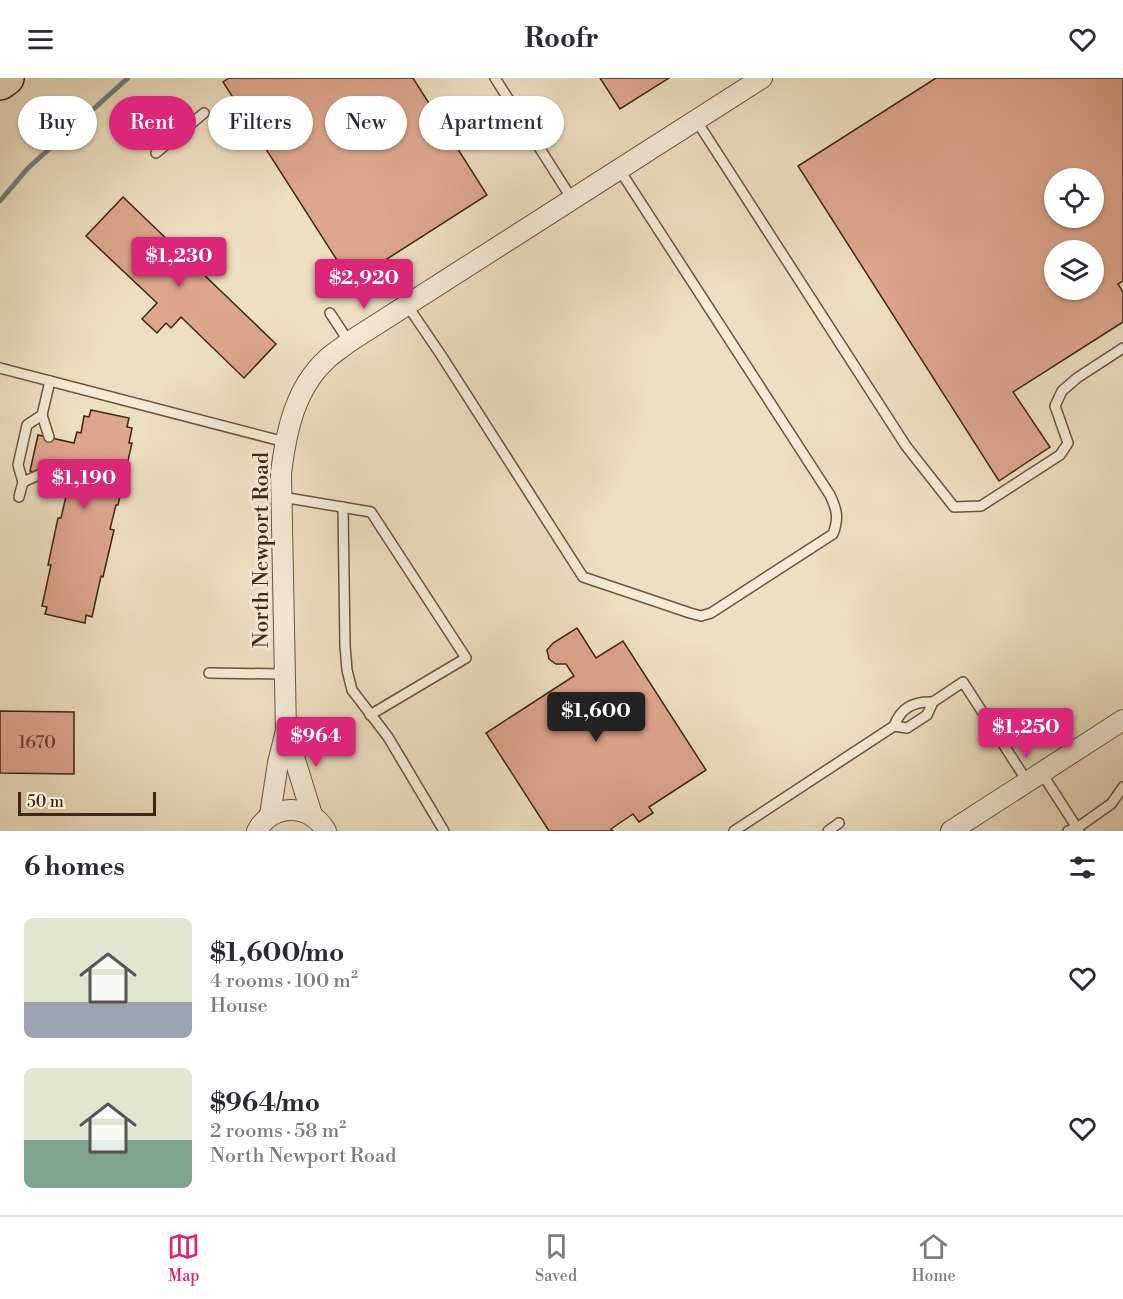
<!DOCTYPE html>
<html lang="en">
<head>
<meta charset="utf-8">
<style>
	:root { --surface:#fff; --page:#f2f2f3; --text:#2b2b33; --muted:#7c7c81; --line:#e1e1e2; --accent:#db2777 }
	body { margin:0; font-family:"Libre Bodoni",serif; background:var(--page); color:var(--text); height:100vh; display:flex; flex-direction:column; font-size:22px; white-space:nowrap }
	* { box-sizing:border-box; margin:0 }
	p { font-size:20px; color:var(--muted) }
	.icon { flex:none; width:33px; height:33px; fill:none; stroke:currentColor; stroke-width:2; stroke-linecap:round; stroke-linejoin:round }
	.map { position:relative; height:753px; overflow:hidden }
	.sheet { display:flex; flex-direction:column; background:var(--surface); flex:1 }
	.sheet>* { flex:none }
	.banner { position:absolute; left:18px; top:18px; width:600px; height:54px; display:flex; gap:12px }
	.tools { position:absolute; left:1044px; top:90px; display:grid; gap:12px }
	.tools a { display:grid; place-items:center; width:60px; height:60px; border-radius:50%; background:var(--surface); box-shadow:0 2px 4px #0004; font-size:30px }
	.scale { position:absolute; left:18px; bottom:15px; width:138px; box-sizing:border-box; padding-left:6px; border:3px solid #402715; border-top:0; font-size:16px; line-height:21px; white-space:nowrap; color:#402715; -webkit-text-stroke:4px #f3ead7; paint-order:stroke }
	.price { position:absolute; translate:-50% -51px; padding:0 14px; border-radius:6px; background:var(--accent); color:#fff; font-size:20px; line-height:39px; filter:drop-shadow(0 2px 3px #0008) }
	.price::after { content:''; position:absolute; left:50%; top:36px; width:18px; height:14px; margin-left:-9px; background:inherit; clip-path:polygon(0 0,100% 0,50% 100%) }
	.price.active { background:#222; color:#fff }
	ul { padding:0; list-style:none }
	li { display:flex; align-items:center; gap:18px; height:150px; padding:0 24px }
	li span { display:grid; place-items:center; flex:none; width:168px; height:120px; border-radius:9px; color:#555 }
	li>.icon { margin-inline-start:auto }
	span .icon { width:72px; height:72px; fill:#fffc; stroke-width:1 }
	li b { font-size:26px }
	h2 { display:flex; justify-content:space-between; align-items:center; height:72px; padding:0 24px; font-size:26px }
	.chip { padding:0 21px; border-radius:27px; background:var(--surface); box-shadow:0 2px 4px #0004; font-size:21px; line-height:54px }
	.chip.active { background:var(--accent); color:#fff }
	header { display:flex; justify-content:space-between; align-items:center; height:78px; padding:0 24px; background:var(--surface); font-size:27px; font-weight:700 }
	.dock { display:flex; justify-content:space-around; align-items:center; height:84px; border-top:2px solid var(--line); background:var(--surface); font-size:16px; color:var(--muted) }
	.dock a { display:grid; justify-items:center; gap:3px }
	.dock .active { color:var(--accent) }
	.map>svg:first-child { display:block }
	.lines { fill:none; stroke-linecap:round; stroke-linejoin:round }
	.stream { stroke:#777f79; stroke-width:5 }
	.building { fill:#dea68d; stroke:#402715; stroke-width:1.5; fill-rule:evenodd }
	.service-casing { stroke:#6b5540; stroke-width:12 }
	.minor-casing { stroke:#6b5540; stroke-width:22 }
	.trunk-casing { stroke:#402715; stroke-width:36 }
	.service { stroke:#f3ead7; stroke-width:9 }
	.minor { stroke:#f3ead7; stroke-width:20 }
	.trunk { stroke:#eddfc1; stroke-width:33 }
	.labels { text-anchor:middle; stroke-width:6; stroke-linejoin:round; paint-order:stroke }
	.number-label { font-size:18px; fill:#684733 }
	.street-label { font-size:21px; fill:#402715; stroke:#f3ead7 }
</style>
</head>
<body>
<header><svg class="icon" aria-label="menu" viewBox="0 0 24 24"><path d="M4 6h16M4 12h16M4 18h16"/></svg>Roofr<svg class="icon" aria-label="heart" viewBox="0 0 24 24"><path d="M12 20l-8-8c-3-5 5-10 8-4 3-6 11-1 8 4z"/></svg></header>
<div class="map">
<svg width="1123" height="753" viewBox="0 0 1123 753">
	<rect width="100%" height="100%" fill="#eddfc1"/>
	<filter id="stains"><feTurbulence type="fractalNoise" baseFrequency=".00333" numOctaves="4"/><feColorMatrix values="0 0 0 0 .2 0 0 0 0 .09 0 0 0 0 .02 0 0 0 .5 -.17"/></filter>
	<radialGradient id="worn" r=".72"><stop offset=".6" stop-color="#630" stop-opacity="0"/><stop offset="1" stop-color="#630" stop-opacity=".3"/></radialGradient>
	<g class="lines">
		<path class="stream" d="M0 123 28 90 128 0"/>
	</g>
	<g class="building">
		<path d="M229 0H413L487 117 351 204 223 4Z"/>
		<path d="M600 0H669L620 31Z"/>
		<path d="M936 0H1123V203L1118 206 1123 214V244L1013 314 1050 369 999 403 798 88ZM1054 100H1094V140H1054ZM1054 172H1094V212H1054Z"/>
		<path d="M123 119 276 266 244 300 181 239 171 250 166 245 157 255 142 241 157 225 86 158Z"/>
		<path d="M91 332 129 340 127 349 132 350 129 365H132L118 427H116L110 451 114 452 103 499 101 498 92 539 86 537 85 545 45 536 47 529 42 528 51 487H48L58 440H61L67 414 64 413 66 401 30 393 38 357 74 365 77 354 81 355 84 338 89 339Z"/>
		<path d="M577 550 596 580 623 563 706 692 649 729 653 735 639 744 633 736 611 751 613 753H549L486 655 574 598 566 586H556L549 581 547 572 553 565Z"/>
		<path d="M0 633 74 634V696L0 695Z"/>
	</g>
	<g class="lines">
		<defs>
			<g id="service">
				<path d="M495 0 572 121"/>
				<path d="M696 42 906 368 954 429 981 428 1060 377 1068 365 1055 328 1062 313 1077 300 1123 270"/>
				<path d="M156 75 204 35"/>
				<path d="M407 227 441 277 583 499 690 535 701 538 711 535 833 456C839 440 837 432 830 417L619 91"/>
				<path d="M330 235 349 264"/>
				<path d="M0 290 285 364"/>
				<path d="M42 337 49 359"/>
				<path d="M23 404 41 396"/>
				<path d="M19 419 23 404 18 387 27 347 42 337 50 303"/>
				<path d="M282 419 371 434 466 580 370 637"/>
				<path d="M343 429 345 568 347 592 352 612 388 659 444 753"/>
				<path d="M209 595 284 596"/>
				<path d="M894 648 907 650 927 637 933 624 963 604 1027 703"/>
				<path d="M1041 694 1079 753"/>
				<path d="M734 753 894 648C901 630 913 623 933 624"/>
				<path d="M828 753 839 745"/>
				<path d="M1068 753 1077 750 1111 726 1123 709"/>
			</g>
			<g id="minor">
				<path d="M270 737 278 685 286 653"/>
				<path d="M312 737 286 653 281 395C286 354 295 310 327 281 333 275 342 270 349 264L762 0"/>
				<path d="M257 753C272 725 310 725 326 753"/>
				<path d="M951 753 1123 642"/>
			</g>
			<path id="trunk" d="M0 5 7 0"/>
		</defs>
		<use href="#service" class="service-casing"/>
		<use href="#minor" class="minor-casing"/>
		<use href="#trunk" class="trunk-casing"/>
		<use href="#service" class="service"/>
		<use href="#minor" class="minor"/>
		<use href="#trunk" class="trunk"/>
	</g>
	<g class="labels">
		<g class="number-label">
			<text x="37" y="670">1670</text>
		</g>
		<g class="street-label">
			<text transform="translate(261 472) rotate(-90)" y="7">North Newport Road</text>
		</g>
	</g>
	<rect width="100%" height="100%" filter="url(#stains)"/>
	<rect width="100%" height="100%" fill="url(#worn)"/>
</svg>
<div class="tools">
<a><svg class="icon" aria-label="locate" viewBox="0 0 24 24"><circle cx="12" cy="12" r="6"/><path d="M12 2v4M12 18v4M2 12h4M18 12h4"/></svg></a>
<a><svg class="icon" aria-label="layers" viewBox="0 0 24 24"><path d="M12 4l9 5-9 5-9-5zM3 14l9 5 9-5"/></svg></a>
</div>
<div class="scale">50 m</div>
<b class="price" style="left:179px;top:210px">$1,230</b>
<b class="price" style="left:364px;top:232px">$2,920</b>
<b class="price" style="left:84px;top:432px">$1,190</b>
<b class="price active" style="left:596px;top:665px">$1,600</b>
<b class="price" style="left:1026px;top:681px">$1,250</b>
<b class="price" style="left:316px;top:690px">$964</b>
<div class="banner">
<a class="chip">Buy</a>
<a class="chip active">Rent</a>
<a class="chip">Filters</a>
<a class="chip">New</a>
<a class="chip">Apartment</a>
</div>
</div>
<section class="sheet">
<h2>6 homes<svg class="icon" aria-label="filters" viewBox="0 0 24 24"><path d="M4 7h16M4 17h16"/><circle cx="9" cy="7" r="2"/><circle cx="15" cy="17" r="2"/></svg></h2>
<ul>
<li><span style="background:linear-gradient(#dfe7d0 70%,#9aa5b1 0)"><svg class="icon" aria-label="home" viewBox="0 0 24 24"><path d="M3 11l9-7 9 7M6 9v11h12V9"/></svg></span><div><b>$1,600/mo</b><p>4 rooms · 100 m²</p><p>House</p></div><svg class="icon" aria-label="heart" viewBox="0 0 24 24"><path d="M12 20l-8-8c-3-5 5-10 8-4 3-6 11-1 8 4z"/></svg></li>
<li><span style="background:linear-gradient(#dfe7d0 60%,#7fa58c 0)"><svg class="icon" aria-label="home" viewBox="0 0 24 24"><path d="M3 11l9-7 9 7M6 9v11h12V9"/></svg></span><div><b>$964/mo</b><p>2 rooms · 58 m²</p><p>North Newport Road</p></div><svg class="icon" aria-label="heart" viewBox="0 0 24 24"><path d="M12 20l-8-8c-3-5 5-10 8-4 3-6 11-1 8 4z"/></svg></li>
</ul>
</section>
<nav class="dock">
<a class="active"><svg class="icon" aria-label="map" viewBox="0 0 24 24"><path d="M3 6l6-2 6 2 6-2v14l-6 2-6-2-6 2zM9 4v14M15 6v14"/></svg>Map</a>
<a><svg class="icon" aria-label="saved" viewBox="0 0 24 24"><path d="M7 4h10v16l-5-4-5 4z"/></svg>Saved</a>
<a><svg class="icon" aria-label="home" viewBox="0 0 24 24"><path d="M3 11l9-7 9 7M6 9v11h12V9"/></svg>Home</a>
</nav>
</body>
</html>
